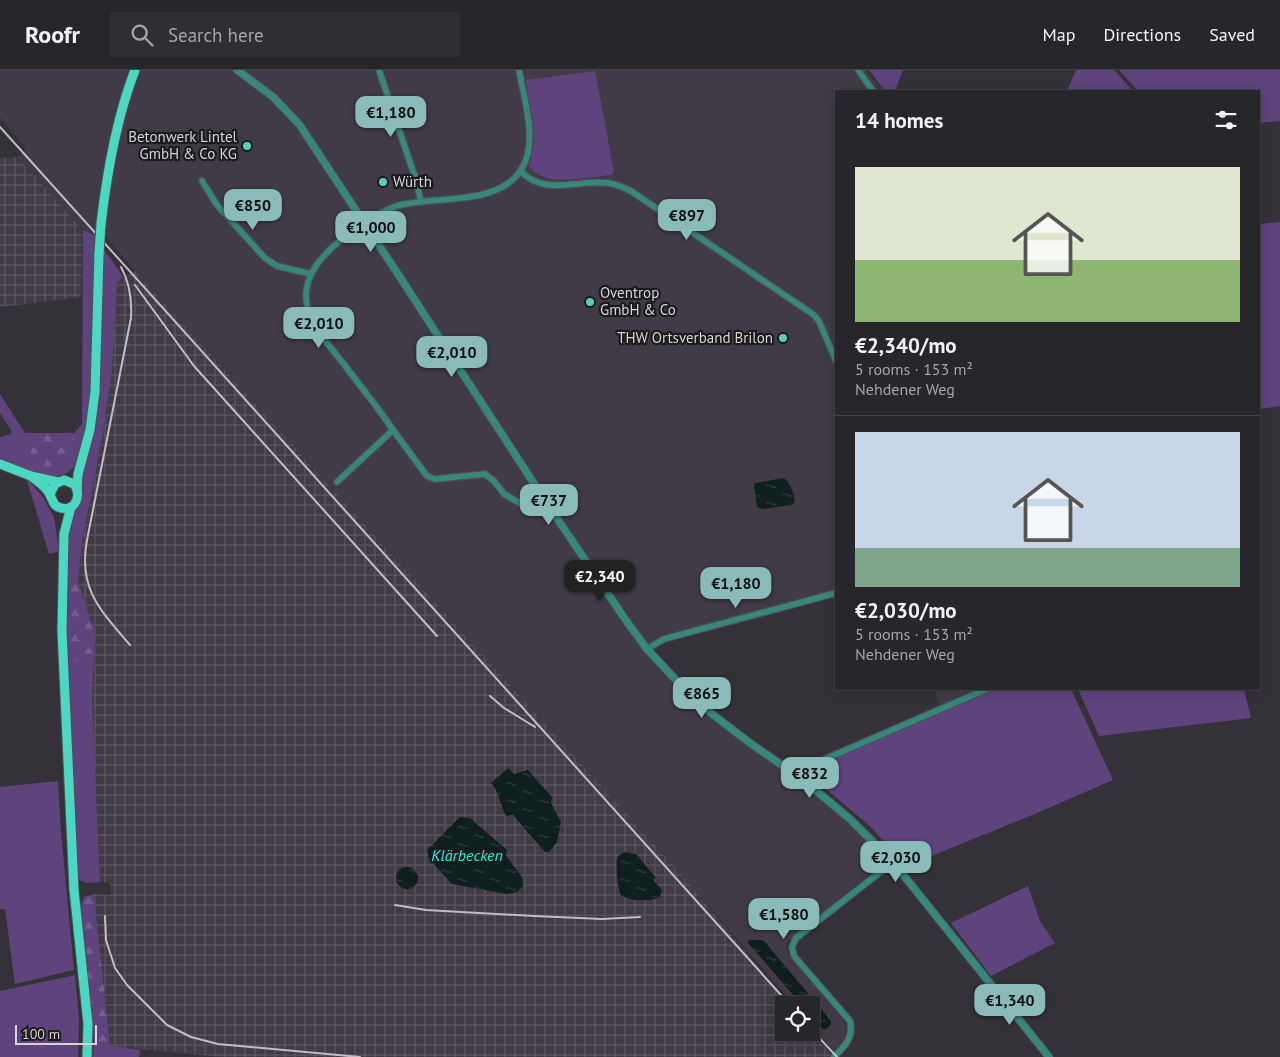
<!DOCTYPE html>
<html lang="en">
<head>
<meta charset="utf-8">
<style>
	:root { --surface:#27262a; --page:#2f2e32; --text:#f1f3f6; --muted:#a4a5a8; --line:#434347; --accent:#8bbbb9 }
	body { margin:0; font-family:"PT Sans",sans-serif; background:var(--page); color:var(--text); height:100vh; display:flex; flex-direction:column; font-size:19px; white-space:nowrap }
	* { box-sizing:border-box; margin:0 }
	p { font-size:16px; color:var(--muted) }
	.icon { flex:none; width:28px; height:28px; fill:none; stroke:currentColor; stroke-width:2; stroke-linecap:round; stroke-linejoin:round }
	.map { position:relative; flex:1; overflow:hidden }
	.side { position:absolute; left:835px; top:20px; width:425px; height:600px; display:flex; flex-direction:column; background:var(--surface); border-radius:0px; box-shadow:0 2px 12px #0003,0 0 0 1px var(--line) }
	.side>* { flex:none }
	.controls { position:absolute; left:775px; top:926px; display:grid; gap:10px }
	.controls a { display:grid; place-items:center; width:45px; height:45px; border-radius:0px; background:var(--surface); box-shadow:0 2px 12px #0003,0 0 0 1px var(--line); font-size:25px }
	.scale { position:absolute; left:15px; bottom:12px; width:82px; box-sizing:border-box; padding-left:5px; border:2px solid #d6d4d8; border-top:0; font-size:14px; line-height:18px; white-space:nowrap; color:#d6d4d8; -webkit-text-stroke:4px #1b1a1d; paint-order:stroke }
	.price { position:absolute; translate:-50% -42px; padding:0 11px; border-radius:10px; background:var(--accent); color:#111; font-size:16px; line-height:32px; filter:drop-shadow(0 1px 2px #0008) }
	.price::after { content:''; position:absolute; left:50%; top:30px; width:15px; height:11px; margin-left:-8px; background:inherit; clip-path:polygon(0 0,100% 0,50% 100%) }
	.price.current { background:#222; color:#fff }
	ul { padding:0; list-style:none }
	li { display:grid; align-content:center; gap:10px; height:265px; padding:0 20px }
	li+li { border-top:1px solid var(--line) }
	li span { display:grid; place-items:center; height:155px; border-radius:0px; color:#555 }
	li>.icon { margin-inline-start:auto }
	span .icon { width:90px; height:90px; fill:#fffc; stroke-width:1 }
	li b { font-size:21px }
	h2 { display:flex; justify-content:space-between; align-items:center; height:60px; padding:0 20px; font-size:21px }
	header { display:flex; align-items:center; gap:30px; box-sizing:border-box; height:70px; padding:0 25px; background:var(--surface); border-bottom:1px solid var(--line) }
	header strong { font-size:24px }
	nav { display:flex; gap:28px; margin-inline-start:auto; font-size:18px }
	.search { width:350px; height:45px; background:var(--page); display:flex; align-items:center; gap:12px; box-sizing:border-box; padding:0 18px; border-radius:0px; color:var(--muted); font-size:19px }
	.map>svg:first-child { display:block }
	.built { fill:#403b46 }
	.industrial { fill:url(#industrial-grid) }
	.grass { fill:#5f437d }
	.forest { fill:url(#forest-firs) }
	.water { fill:url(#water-ripples) }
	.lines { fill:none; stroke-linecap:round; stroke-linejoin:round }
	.minor-casing { stroke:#514f55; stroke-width:8 }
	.tertiary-casing { stroke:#514f55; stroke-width:9 }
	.primary-casing { stroke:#514f55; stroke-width:11 }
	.minor { stroke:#37887c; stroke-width:5.5 }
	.tertiary { stroke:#37887c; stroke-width:7 }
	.primary { stroke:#4cd7c3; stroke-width:9 }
	.rail { stroke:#c0bec2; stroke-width:2 }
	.primary-bridge-casing { stroke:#514f55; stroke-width:11; stroke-linecap:butt }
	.primary-bridge { stroke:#4cd7c3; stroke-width:9 }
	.poi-dot { fill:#5acebc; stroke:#1b1a1d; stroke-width:2 }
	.labels { text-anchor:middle; stroke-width:4.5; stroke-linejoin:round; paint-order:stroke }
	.poi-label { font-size:15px; fill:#d6d4d8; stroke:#1b1a1d; text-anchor:end }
	.water-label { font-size:16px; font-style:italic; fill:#23f0d8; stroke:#1b1a1d }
</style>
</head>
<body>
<header>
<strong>Roofr</strong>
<div class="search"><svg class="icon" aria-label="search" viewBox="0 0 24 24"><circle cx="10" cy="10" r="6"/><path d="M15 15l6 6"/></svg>Search here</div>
<nav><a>Map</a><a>Directions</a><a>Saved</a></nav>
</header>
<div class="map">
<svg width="1280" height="987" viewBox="0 0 1280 987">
	<defs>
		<pattern id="industrial-grid" width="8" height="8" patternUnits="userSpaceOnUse" patternTransform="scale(1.25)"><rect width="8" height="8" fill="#403b46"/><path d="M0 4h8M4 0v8" fill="none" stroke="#5b5660"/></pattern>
		<pattern id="forest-firs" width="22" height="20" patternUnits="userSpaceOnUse" patternTransform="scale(1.25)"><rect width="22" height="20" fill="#5f437d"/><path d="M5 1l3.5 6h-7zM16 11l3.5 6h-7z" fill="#755d8f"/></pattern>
		<pattern id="water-ripples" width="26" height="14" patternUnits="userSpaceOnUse" patternTransform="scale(1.25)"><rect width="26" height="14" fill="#0e1f1d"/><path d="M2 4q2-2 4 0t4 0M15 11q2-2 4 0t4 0" fill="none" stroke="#303f3d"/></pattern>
	</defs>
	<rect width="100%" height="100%" fill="#343238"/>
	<g class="built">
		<path d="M0 0H866L882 21H836V520L710 553 657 568 648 584 692 633 725 659 798 709 842 744 874 778 876 792 874 800 790 869 786 875 788 884 843 950 846 958 845 966 835 982 811 955V935H794L685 808 135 201 109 170 83 160 17 87 26 79 0 47Z"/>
		<path d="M934 619H988L942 639Z"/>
	</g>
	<g class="industrial">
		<path d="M17 87 83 160 81 227 0 237V88Z"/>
		<path d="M135 201 685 808 789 935H784V962H811L834 987H221L110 976 94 824 110 825 111 820 110 813 100 812 92 627 96 566 78 512 82 472 103 363 112 300 117 212Z"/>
	</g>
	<g class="grass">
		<path d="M869 0H903L895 21H885Z"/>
		<path d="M1076 0H1114L1133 21H1067Z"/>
		<path d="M1119 0H1280V51L1259 53V21H1138Z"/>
		<path d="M595 1 614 101 612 105C589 106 544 119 529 96L534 72 526 10Z"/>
		<path d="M1280 152V336L1259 339V154Z"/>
		<path d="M83 160 97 166C95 225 96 286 89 345 87 358 86 379 79 390 73 401 61 408 48 408L0 391V367L11 364V360L0 343V324L25 363 31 386 74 373V363L82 354Z"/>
		<path d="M104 179 123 207 117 213 112 300 103 363 82 472 78 512H67L68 459 92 366Z"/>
		<path d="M26 407 42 426 54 447 59 481 49 484Z"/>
		<path d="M66 591H94L92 627 100 812 87 813 77 809Z"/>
		<path d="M994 619H1071L1113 710 1037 743 905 797 872 758 832 724 805 704 810 699Z"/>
		<path d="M1078 619H1244L1251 648 1099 666Z"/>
		<path d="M58 711 61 762 74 900 15 914 5 839H0V717Z"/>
		<path d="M1028 816 1040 851 1055 873 991 906 951 853Z"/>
		<path d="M75 905 79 949 78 987H0V921Z"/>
		<path d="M94 973 140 980 139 987H93Z"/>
	</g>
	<g class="forest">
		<path d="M25 363H74C74 379 68 391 54 400 29 390 31 388 25 363Z"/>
		<path d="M67 512H78L96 566 94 591H66Z"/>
		<path d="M94 824 110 976 94 973 81 836 84 827Z"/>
	</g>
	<g class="water">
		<path d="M784 408C790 413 796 426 794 433L791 435 763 439 757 437 754 415 755 413Z"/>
		<path d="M508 698 514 704 528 700 552 727 551 733 561 752 557 772 549 782H545L513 745 506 746C500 735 499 721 491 713Z"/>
		<path d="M460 747 470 748 507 780 506 786 522 807 523 816 517 822 507 824 452 814 429 789 427 780Z"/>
		<path d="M625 782 636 784 656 808 654 811 662 820 660 827C651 832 630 831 621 826 618 819 615 794 618 787 620 784 622 784 625 782Z"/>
		<circle cx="407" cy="808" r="11"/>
		<path d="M749 870H762L765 872 831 951V954L826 959H823L811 946V935H802L748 873Z"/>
	</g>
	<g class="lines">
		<defs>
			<g id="minor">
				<path d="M379 0 416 110 421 132"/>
				<path d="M858 0 873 21"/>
				<path d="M520 101C547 127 576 109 608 113 616 114 623 117 631 121L814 245 819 251 836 291"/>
				<path d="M202 111 217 135 265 188 277 196 311 204"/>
				<path d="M393 360 427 406 435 409 485 404 494 411 504 424 525 436 532 437 544 429"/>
				<path d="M337 412 393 360C378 337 360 316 343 293 332 279 318 264 311 247 294 210 324 182 351 162 365 152 381 141 397 136 435 125 497 137 521 100 539 72 524 30 519 0"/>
				<path d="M647 579 664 569 836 523"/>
				<path d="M797 706 806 698 816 693 987 619"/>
				<path d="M834 987C845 976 854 967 850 951L794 886 792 877 796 868 893 792"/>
			</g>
			<path id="tertiary" d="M237 0 272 26 299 54 396 201 544 429 625 549 647 579 676 610 712 644 750 673 806 712 851 750 893 792 1049 987"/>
			<g id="primary">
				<path d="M101 154C107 102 116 49 135 0"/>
				<path d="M0 394 31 406 58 412"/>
				<path d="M31 406C37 411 45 416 49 423 53 429 52 436 61 438 76 442 82 424 74 414L64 410 55 414 50 424"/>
				<path d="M77 420 78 404 90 360 95 322 99 184"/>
				<path d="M71 437 64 464 62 561 74 820 88 954 87 987"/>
			</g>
		</defs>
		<use href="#minor" class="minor-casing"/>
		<use href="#tertiary" class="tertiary-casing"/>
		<use href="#primary" class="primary-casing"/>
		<use href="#minor" class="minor"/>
		<use href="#tertiary" class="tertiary"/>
		<use href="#primary" class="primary"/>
		<g class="rail">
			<path d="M0 57 790 935"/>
			<path d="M121 197C130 213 132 230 131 248L87 470C78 519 100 540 130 575"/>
			<path d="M135 215 194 296 437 566"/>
			<path d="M490 626 504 638 535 657"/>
			<path d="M395 835 426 840 534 846 602 849 640 847"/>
			<path d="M105 846 106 870 115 898 127 915 167 955 191 967 218 974 360 987"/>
			<path d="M811 959 837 987"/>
		</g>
		<defs>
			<path id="primary-bridge" d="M99 184 101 154"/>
		</defs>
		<use href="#primary-bridge" class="primary-bridge-casing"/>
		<use href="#primary-bridge" class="primary-bridge"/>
	</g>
	<g class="poi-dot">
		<circle cx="247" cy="76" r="5"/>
		<circle cx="383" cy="112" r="5"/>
		<circle cx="590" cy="232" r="5"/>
		<circle cx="783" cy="268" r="5"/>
	</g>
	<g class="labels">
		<g class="poi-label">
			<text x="237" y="72">Betonwerk Lintel<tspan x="237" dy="17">GmbH &amp; Co KG</tspan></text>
			<text x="393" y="117" text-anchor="start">Würth</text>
			<text x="600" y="228" text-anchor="start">Oventrop<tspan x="600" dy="17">GmbH &amp; Co</tspan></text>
			<text x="773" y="273">THW Ortsverband Brilon</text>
		</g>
		<g class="water-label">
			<text x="467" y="791">Klärbecken</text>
		</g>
	</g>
</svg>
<div class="controls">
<a><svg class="icon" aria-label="locate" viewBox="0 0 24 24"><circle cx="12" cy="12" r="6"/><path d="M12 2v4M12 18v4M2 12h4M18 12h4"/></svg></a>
</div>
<div class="scale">100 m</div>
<b class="price" style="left:391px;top:68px">€1,180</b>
<b class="price" style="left:253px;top:161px">€850</b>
<b class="price" style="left:687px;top:171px">€897</b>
<b class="price" style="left:371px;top:183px">€1,000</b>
<b class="price" style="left:319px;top:279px">€2,010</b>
<b class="price" style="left:452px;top:308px">€2,010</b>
<b class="price" style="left:549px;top:456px">€737</b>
<b class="price current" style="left:600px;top:532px">€2,340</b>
<b class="price" style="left:736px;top:539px">€1,180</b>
<b class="price" style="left:702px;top:649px">€865</b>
<b class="price" style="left:810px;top:729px">€832</b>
<b class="price" style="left:896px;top:813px">€2,030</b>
<b class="price" style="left:784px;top:870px">€1,580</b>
<b class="price" style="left:1010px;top:956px">€1,340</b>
<section class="side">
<h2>14 homes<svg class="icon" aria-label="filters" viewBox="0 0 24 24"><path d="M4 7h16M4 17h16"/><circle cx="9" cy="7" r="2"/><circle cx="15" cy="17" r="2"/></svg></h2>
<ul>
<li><span style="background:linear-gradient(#dfe7d0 60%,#8fb573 0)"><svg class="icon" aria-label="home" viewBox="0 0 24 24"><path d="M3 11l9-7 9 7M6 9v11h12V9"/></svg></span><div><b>€2,340/mo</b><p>5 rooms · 153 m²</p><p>Nehdener Weg</p></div></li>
<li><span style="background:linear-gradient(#c9d6e8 75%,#7fa58c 0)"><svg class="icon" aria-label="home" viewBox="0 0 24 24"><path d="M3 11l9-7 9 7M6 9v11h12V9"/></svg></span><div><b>€2,030/mo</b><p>5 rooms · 153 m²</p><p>Nehdener Weg</p></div></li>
</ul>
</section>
</div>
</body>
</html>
